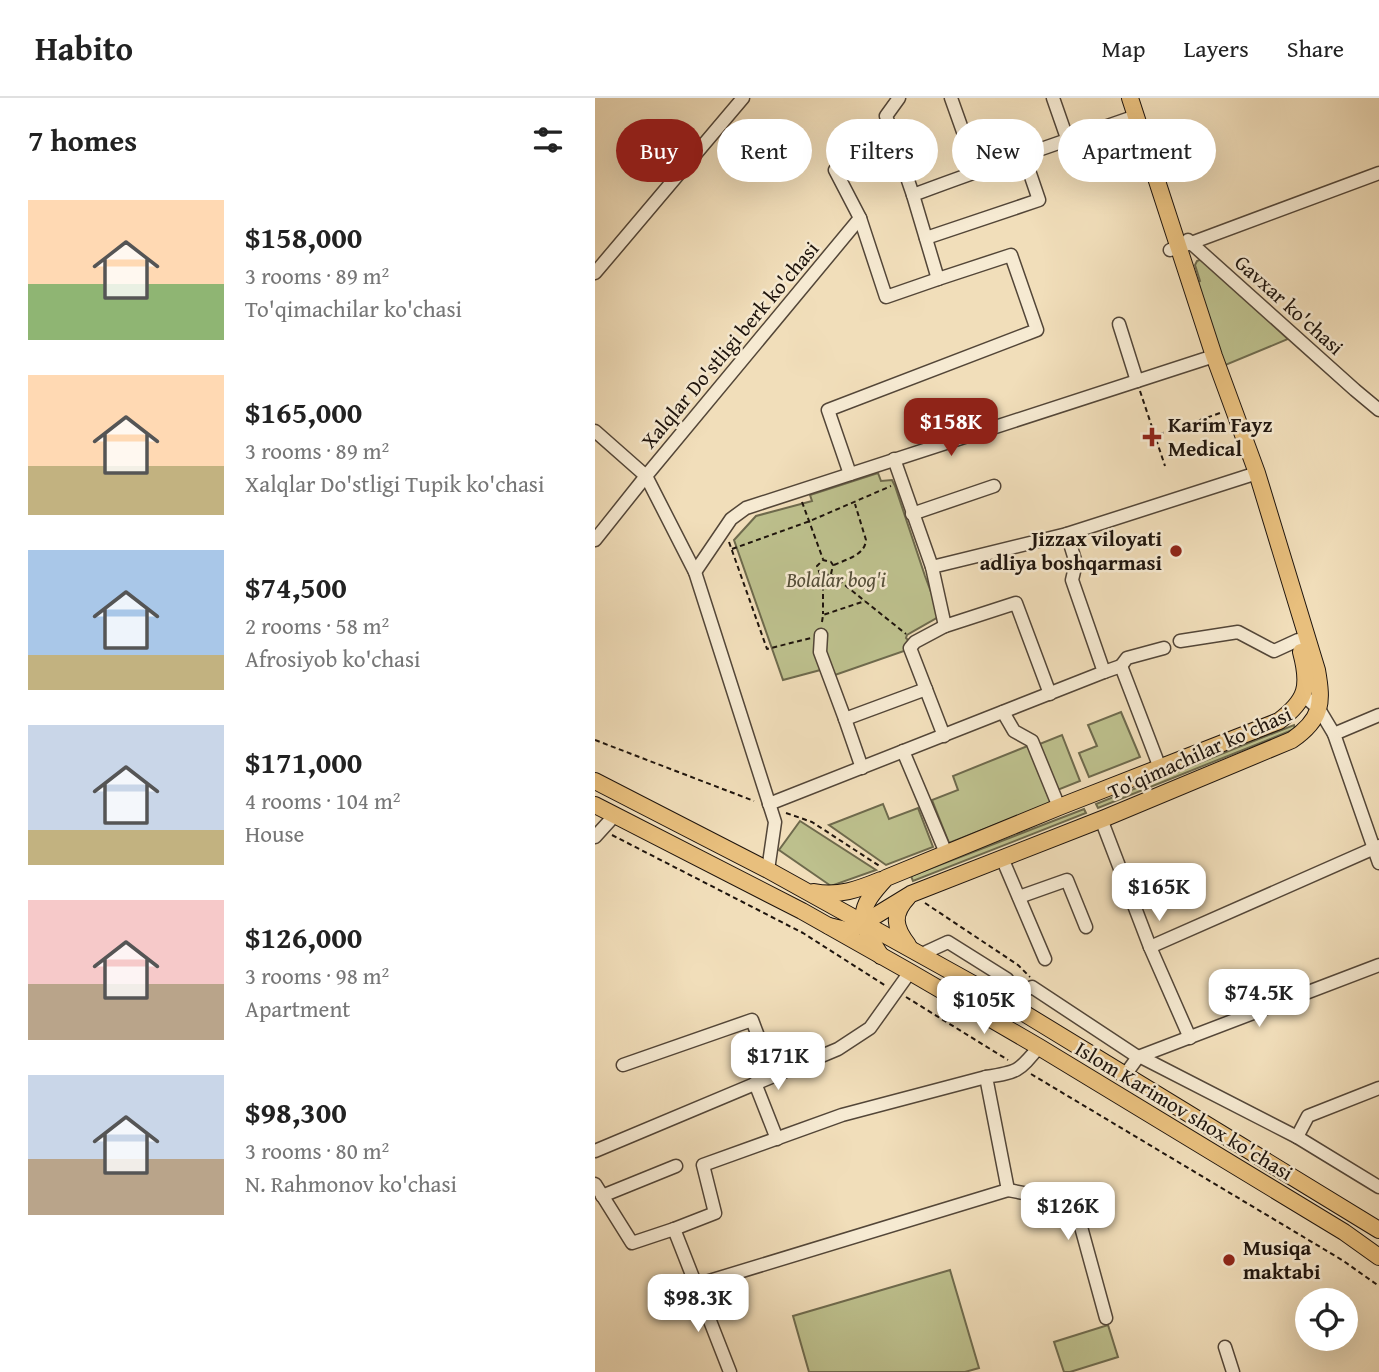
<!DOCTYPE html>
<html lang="en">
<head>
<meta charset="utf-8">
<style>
	:root { --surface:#fff; --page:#f6f6f6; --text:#222; --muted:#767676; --line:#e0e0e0; --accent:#8f2418 }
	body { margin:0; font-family:"Gentium Book Plus",serif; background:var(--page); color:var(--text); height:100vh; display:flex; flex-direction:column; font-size:26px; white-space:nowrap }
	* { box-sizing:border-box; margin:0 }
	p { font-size:23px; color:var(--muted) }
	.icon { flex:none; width:38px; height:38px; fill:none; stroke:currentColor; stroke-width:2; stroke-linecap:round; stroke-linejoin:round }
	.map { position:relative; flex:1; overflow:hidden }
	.sheet { display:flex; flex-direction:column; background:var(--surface); width:595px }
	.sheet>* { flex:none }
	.banner { position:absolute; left:21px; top:21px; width:658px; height:63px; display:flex; gap:14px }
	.fabs { position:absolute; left:700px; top:1190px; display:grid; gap:14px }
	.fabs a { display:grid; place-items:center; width:63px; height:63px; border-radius:50%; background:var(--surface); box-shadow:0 7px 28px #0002; font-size:35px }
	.price { position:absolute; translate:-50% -60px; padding:0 16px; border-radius:14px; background:#fff; color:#222; font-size:23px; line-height:46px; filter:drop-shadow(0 2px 4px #0008) }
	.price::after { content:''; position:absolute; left:50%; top:42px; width:21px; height:16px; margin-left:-10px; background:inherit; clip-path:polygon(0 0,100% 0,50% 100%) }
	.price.active { background:var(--accent); color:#fff }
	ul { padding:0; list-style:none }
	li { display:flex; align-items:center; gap:21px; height:175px; padding:0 28px }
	li span { display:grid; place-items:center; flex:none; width:196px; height:140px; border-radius:0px; color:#555 }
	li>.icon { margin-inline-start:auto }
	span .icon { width:84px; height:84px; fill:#fffc; stroke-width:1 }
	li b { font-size:30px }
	h2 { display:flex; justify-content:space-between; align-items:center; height:84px; padding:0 28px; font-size:30px }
	.tag { padding:0 24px; border-radius:32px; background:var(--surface); box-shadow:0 7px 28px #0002; font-size:24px; line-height:63px }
	.tag.active { background:var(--accent); color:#fff }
	header { display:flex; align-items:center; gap:42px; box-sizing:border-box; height:98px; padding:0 35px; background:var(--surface); border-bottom:2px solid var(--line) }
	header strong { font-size:33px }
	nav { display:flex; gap:38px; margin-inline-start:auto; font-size:24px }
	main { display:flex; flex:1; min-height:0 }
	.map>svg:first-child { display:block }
	.green { fill:#bdc08d; stroke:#6e6a4d; stroke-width:2 }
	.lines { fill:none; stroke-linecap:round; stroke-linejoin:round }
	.minor-casing { stroke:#534638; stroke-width:15 }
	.major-casing { stroke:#1e140d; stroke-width:18 }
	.path { stroke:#1e140d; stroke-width:2; stroke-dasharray:5 3.5; stroke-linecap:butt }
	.minor { stroke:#f6ead2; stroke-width:12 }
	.major { stroke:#e8bf7d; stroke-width:16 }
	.poi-dot { fill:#8f2418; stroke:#f6ead2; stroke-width:2.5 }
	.labels { text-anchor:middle; stroke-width:5; stroke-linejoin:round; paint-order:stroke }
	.street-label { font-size:21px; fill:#1e140d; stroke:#f6ead2 }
	.poi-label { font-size:21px; font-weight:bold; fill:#1e140d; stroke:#f6ead2; text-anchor:start }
	.park-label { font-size:21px; font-style:italic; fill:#56503a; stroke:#f6ead2 }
</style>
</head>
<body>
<header>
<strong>Habito</strong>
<nav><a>Map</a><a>Layers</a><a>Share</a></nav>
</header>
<main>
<section class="sheet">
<h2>7 homes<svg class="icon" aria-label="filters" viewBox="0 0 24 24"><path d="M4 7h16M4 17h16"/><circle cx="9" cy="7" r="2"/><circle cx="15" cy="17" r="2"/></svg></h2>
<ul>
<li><span style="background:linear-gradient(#ffd9b3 60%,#8fb573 0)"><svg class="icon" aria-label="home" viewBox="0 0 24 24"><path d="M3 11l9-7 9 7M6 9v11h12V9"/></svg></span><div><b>$158,000</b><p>3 rooms · 89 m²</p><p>To'qimachilar ko'chasi</p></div></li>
<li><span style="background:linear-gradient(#ffd9b3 65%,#c2b280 0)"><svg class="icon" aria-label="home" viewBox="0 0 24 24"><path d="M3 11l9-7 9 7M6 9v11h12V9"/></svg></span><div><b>$165,000</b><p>3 rooms · 89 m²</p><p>Xalqlar Do'stligi Tupik ko'chasi</p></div></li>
<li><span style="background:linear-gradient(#a9c7e8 75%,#c2b280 0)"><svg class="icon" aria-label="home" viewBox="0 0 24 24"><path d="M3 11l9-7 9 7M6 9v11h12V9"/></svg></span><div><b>$74,500</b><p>2 rooms · 58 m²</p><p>Afrosiyob ko'chasi</p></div></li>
<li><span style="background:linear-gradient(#c9d6e8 75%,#c2b280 0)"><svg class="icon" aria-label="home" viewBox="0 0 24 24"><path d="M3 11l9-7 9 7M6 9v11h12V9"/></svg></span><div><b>$171,000</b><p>4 rooms · 104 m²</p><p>House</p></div></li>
<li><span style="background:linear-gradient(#f6c9c9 60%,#b9a48a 0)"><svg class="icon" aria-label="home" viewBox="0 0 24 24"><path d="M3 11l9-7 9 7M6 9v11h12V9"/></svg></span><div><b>$126,000</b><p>3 rooms · 98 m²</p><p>Apartment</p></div></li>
<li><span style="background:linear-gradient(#c9d6e8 60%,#b9a48a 0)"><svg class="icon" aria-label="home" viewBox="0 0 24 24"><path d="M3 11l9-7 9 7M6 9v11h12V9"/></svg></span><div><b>$98,300</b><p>3 rooms · 80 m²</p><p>N. Rahmonov ko'chasi</p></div></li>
</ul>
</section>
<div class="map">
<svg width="784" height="1274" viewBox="0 0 784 1274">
	<rect width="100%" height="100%" fill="#f1deba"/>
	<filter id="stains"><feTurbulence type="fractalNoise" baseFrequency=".00286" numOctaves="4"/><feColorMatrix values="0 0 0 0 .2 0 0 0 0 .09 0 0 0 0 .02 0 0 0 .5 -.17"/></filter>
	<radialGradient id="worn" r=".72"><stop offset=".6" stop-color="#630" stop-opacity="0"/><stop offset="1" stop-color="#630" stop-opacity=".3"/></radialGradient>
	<g class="green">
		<path d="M609 160 693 241 628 268 599 186 605 183 600 167 602 163Z"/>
		<path d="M283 375 286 383 297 382 300 388 330 478 345 518 312 537 311 540 313 542 309 553 237 578 233 570 188 582 139 442 161 418 217 403 215 397Z"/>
		<path d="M526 614 545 659 494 679 484 655 502 648 493 627Z"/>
		<path d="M699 627 700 631 503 710 501 706Z"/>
		<path d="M467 637 485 683 460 693 442 647Z"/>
		<path d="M435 647 458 704 354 745 337 702 363 692 358 678Z"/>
		<path d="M288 706 294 721 323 710 338 749 291 767 234 727Z"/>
		<path d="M489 711 491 715 318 783 316 778Z"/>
		<path d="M205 723 281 772 236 788 184 752Z"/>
		<path d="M355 1172 384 1270 370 1274H214L198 1218Z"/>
		<path d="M513 1227 523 1259 475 1274H469L459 1244Z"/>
	</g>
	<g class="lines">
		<defs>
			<g id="minor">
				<path d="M304 0 291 18 318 97"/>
				<path d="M356 0 382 73"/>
				<path d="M458 0 473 43"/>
				<path d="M265 120 291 199 343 181"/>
				<path d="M331 140 444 102 429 58"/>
				<path d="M593 142 596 145 784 75"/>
				<path d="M575 152 596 145 760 292 784 312"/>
				<path d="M0 175 148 0"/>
				<path d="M524 226 542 283"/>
				<path d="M0 333 51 378 100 474 180 724 173 772"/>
				<path d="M299 361 337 469"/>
				<path d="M255 376 233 312 442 232 416 157 343 181 318 97C392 69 467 44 541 18"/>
				<path d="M317 416 399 388"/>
				<path d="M0 442 51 378 265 120 240 72"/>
				<path d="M100 474 136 421 151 410 619 258"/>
				<path d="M226 537 225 554 250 621 331 591"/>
				<path d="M585 543 643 534 679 553 703 542"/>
				<path d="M526 568 532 560 569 550"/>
				<path d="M509 574 526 568 565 670"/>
				<path d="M455 596 421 505 350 528 337 469 472 436"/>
				<path d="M708 597 724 611 739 636 784 765"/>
				<path d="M408 614 419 633 437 643 464 709"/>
				<path d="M250 621 267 670"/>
				<path d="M739 636 784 617"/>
				<path d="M349 638 315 550 320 544 350 528"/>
				<path d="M308 653 351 755"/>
				<path d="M174 706 509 574 477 482 481 465 472 436 662 375"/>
				<path d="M506 721 555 849 595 940"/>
				<path d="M0 739 20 717"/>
				<path d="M407 760 450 861"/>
				<path d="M424 799 472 782 491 829"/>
				<path d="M555 849 784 748"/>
				<path d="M327 856 353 844 412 881 409 903 437 889 543 959"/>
				<path d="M546 959 702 1039 784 1089"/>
				<path d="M28 967 157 922 178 978"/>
				<path d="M530 977 543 959 784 867"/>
				<path d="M160 985 182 1041"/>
				<path d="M702 1039 713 1018 784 990"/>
				<path d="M0 1053 243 951 275 930 315 874"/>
				<path d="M0 1086 37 1145 79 1131 135 1274"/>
				<path d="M413 1092 476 1104 480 1107 511 1220"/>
				<path d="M7 1098 81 1068"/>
				<path d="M79 1131 120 1115 108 1067 247 1017 391 979"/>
				<path d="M101 1187 413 1092 391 979C423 974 423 974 444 949"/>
				<path d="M630 1249 638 1274"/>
			</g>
			<g id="major">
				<path d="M0 683 173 772 409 903 784 1132"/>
				<path d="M0 707 207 813 315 874 444 949 749 1134 784 1159"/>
				<path d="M219 794C243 799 264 791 286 782"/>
				<path d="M234 828 251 832 262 829 316 796 510 720 697 642C727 621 728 606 722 572L662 375 619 258 535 0"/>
				<path d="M313 847C299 829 297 816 313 799"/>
				<path d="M286 858C262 821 262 811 291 780L464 709 684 623C712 602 715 588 706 554"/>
			</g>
		</defs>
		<use href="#minor" class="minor-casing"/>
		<use href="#major" class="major-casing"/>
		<g class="path">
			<path d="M545 293 570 368"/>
			<path d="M548 342 625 315"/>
			<path d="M207 404 228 461"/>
			<path d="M134 444 172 551 216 540"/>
			<path d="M137 451 215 423 296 388"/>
			<path d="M239 467C252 461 270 457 271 442L260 406"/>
			<path d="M236 476 238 467 236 464 228 462 222 468 225 476 228 478 236 476 311 536"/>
			<path d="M228 479V516"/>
			<path d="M227 524 228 517 270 503"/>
			<path d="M0 642 159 703"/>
			<path d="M191 715 217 724 286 769"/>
			<path d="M17 737 208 835 291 888"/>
			<path d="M330 805 423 867 435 879"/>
			<path d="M311 899 413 962"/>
			<path d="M436 976 747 1162 784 1188"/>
		</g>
		<use href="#minor" class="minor"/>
		<use href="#major" class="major"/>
	</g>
	<g class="poi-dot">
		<path d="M553.5 328.5h7v7h7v7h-7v7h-7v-7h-7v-7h7z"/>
		<circle cx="581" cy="453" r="7"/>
		<circle cx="634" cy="1162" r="7"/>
	</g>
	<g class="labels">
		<g class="street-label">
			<text transform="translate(694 207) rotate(42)" y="7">Gavxar ko'chasi</text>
			<text transform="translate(135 247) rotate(-50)" y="7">Xalqlar Do'stligi berk ko'chasi</text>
			<text transform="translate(605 655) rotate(-24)" y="7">To'qimachilar ko'chasi</text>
			<text transform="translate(589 1013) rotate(31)" y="7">Islom Karimov shox ko'chasi</text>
		</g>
		<g class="poi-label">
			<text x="573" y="334">Karim Fayz<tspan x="573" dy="24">Medical</tspan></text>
			<text x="567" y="448" text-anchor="end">Jizzax viloyati<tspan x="567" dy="24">adliya boshqarmasi</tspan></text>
			<text x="648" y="1157">Musiqa<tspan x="648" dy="24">maktabi</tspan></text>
		</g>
		<g class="park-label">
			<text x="241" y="489">Bolalar bog'i</text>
		</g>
	</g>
	<rect width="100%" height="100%" filter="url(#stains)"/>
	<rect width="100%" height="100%" fill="url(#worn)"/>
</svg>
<div class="fabs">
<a><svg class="icon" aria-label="locate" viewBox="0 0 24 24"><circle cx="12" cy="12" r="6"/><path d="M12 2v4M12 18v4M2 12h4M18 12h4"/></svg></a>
</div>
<b class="price active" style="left:356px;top:360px">$158K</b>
<b class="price" style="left:564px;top:825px">$165K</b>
<b class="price" style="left:664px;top:931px">$74.5K</b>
<b class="price" style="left:389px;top:938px">$105K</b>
<b class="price" style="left:183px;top:994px">$171K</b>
<b class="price" style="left:473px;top:1144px">$126K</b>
<b class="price" style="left:103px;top:1236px">$98.3K</b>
<div class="banner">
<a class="tag active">Buy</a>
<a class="tag">Rent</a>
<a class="tag">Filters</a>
<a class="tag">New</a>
<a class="tag">Apartment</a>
</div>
</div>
</main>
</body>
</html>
